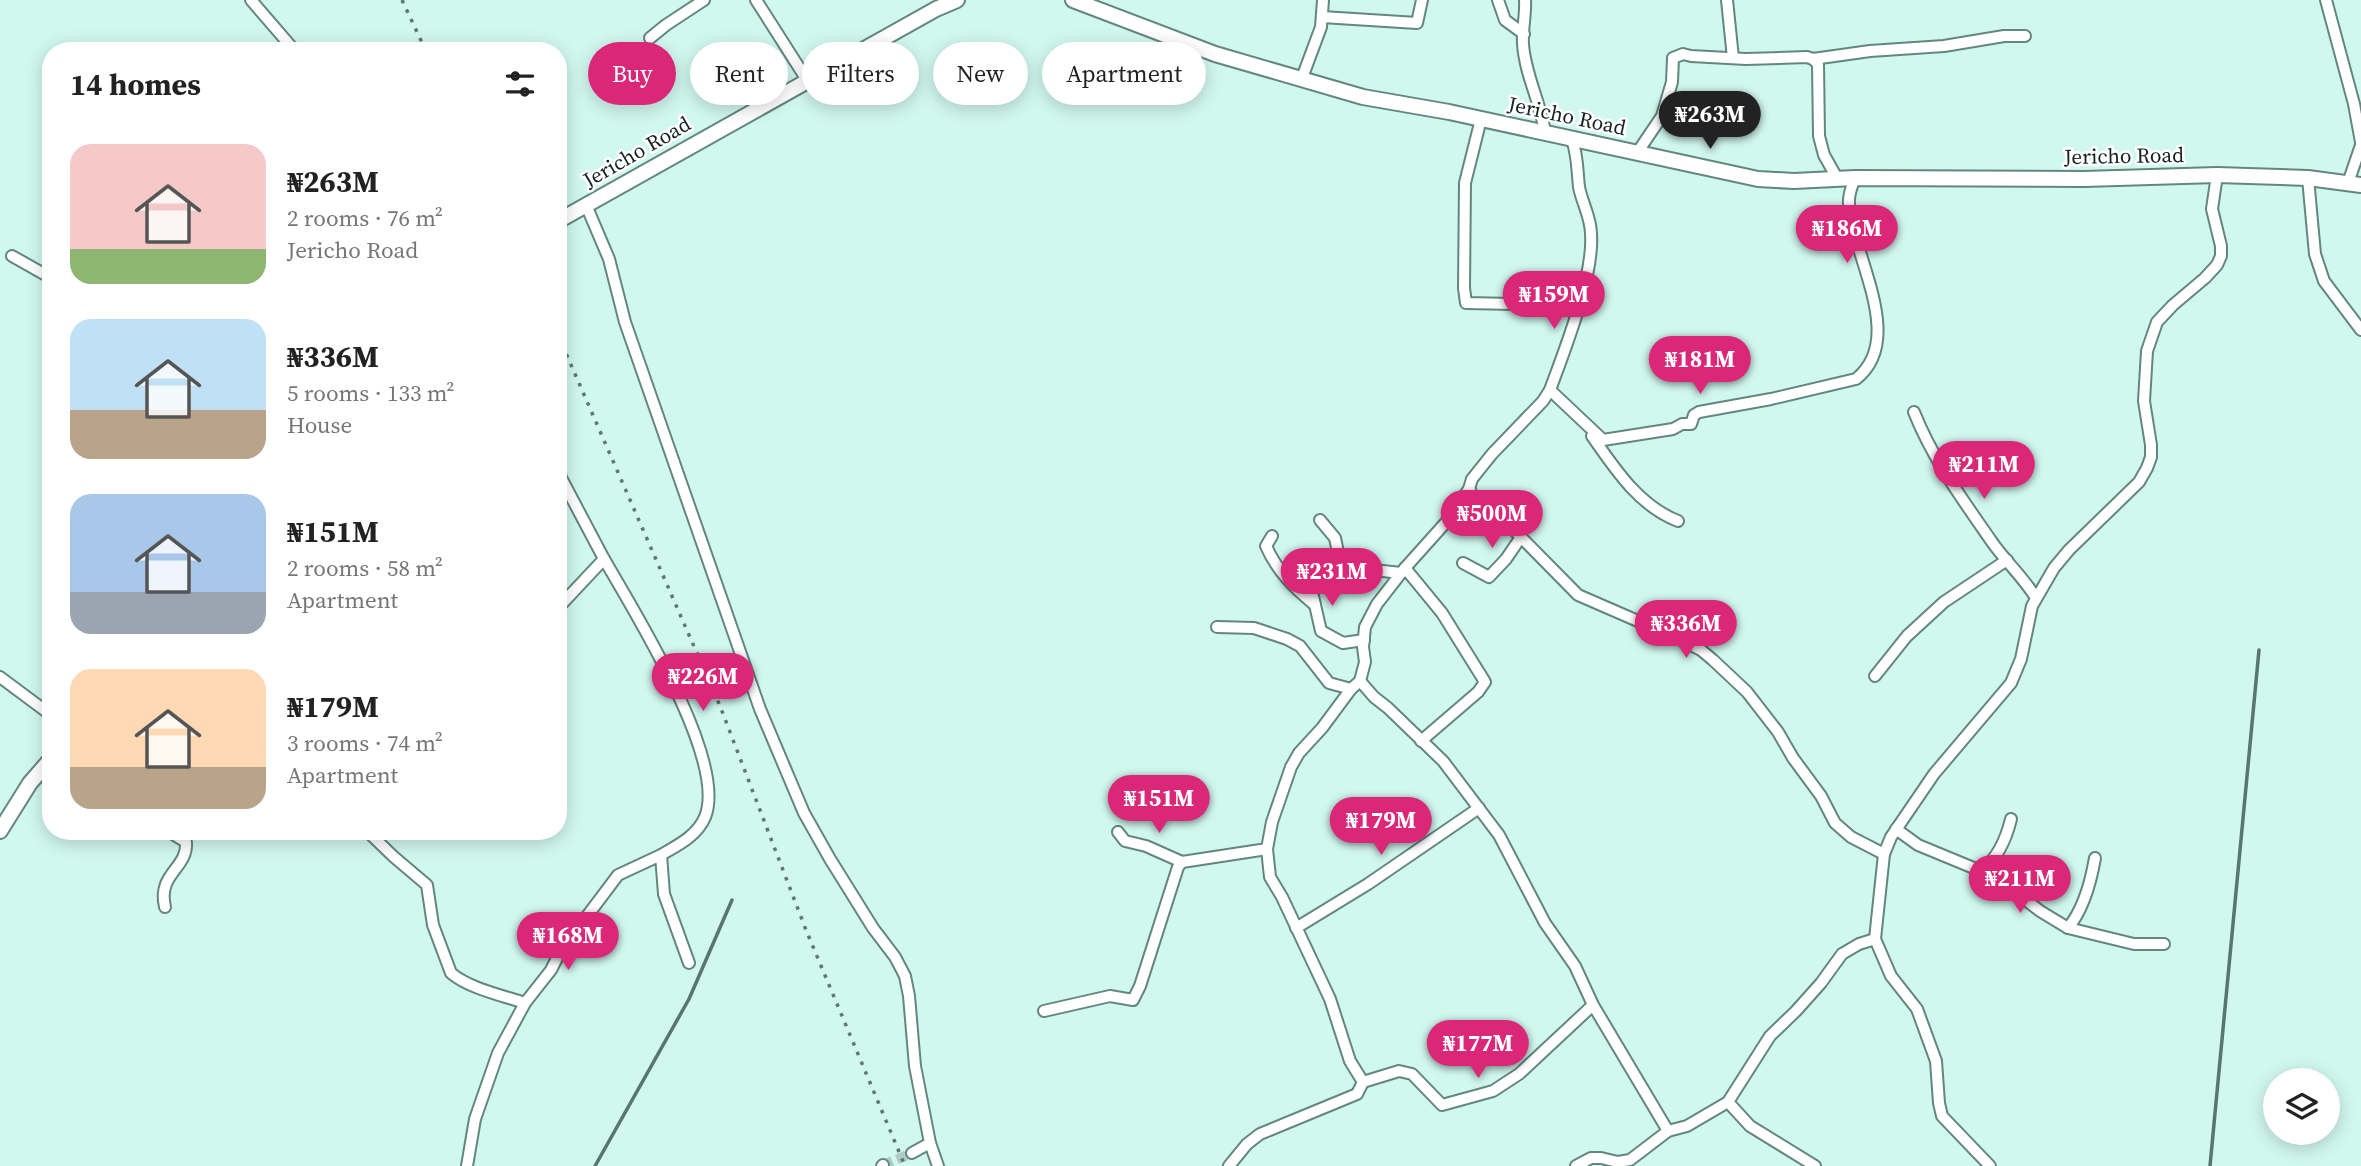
<!DOCTYPE html>
<html lang="en">
<head>
<meta charset="utf-8">
<style>
	:root { --surface:#fff; --page:#f2f2f2; --text:#222; --muted:#767676; --accent:#db2777 }
	body { margin:0; font-family:"Source Serif 4",serif; background:var(--page); color:var(--text); height:100vh; display:flex; flex-direction:column; font-size:26px; white-space:nowrap }
	* { box-sizing:border-box; margin:0 }
	p { font-size:23px; color:var(--muted) }
	.icon { flex:none; width:38px; height:38px; fill:none; stroke:currentColor; stroke-width:2; stroke-linecap:round; stroke-linejoin:round }
	.map { position:relative; flex:1; overflow:hidden }
	.side { position:absolute; left:42px; top:42px; width:525px; height:798px; display:flex; flex-direction:column; background:var(--surface); border-radius:28px; box-shadow:0 4px 18px #0003 }
	.side>* { flex:none }
	.banner { position:absolute; left:588px; top:42px; width:665px; height:63px; display:flex; gap:14px }
	.tools { position:absolute; left:2263px; top:1068px; display:grid; gap:14px }
	.tools a { display:grid; place-items:center; width:77px; height:77px; border-radius:50%; background:var(--surface); box-shadow:0 4px 18px #0003; font-size:35px }
	.price { position:absolute; translate:-50% -60px; padding:0 16px; border-radius:24px; background:var(--accent); color:#fff; font-size:23px; line-height:46px; filter:drop-shadow(0 2px 4px #0008) }
	.price::after { content:''; position:absolute; left:50%; top:42px; width:21px; height:16px; margin-left:-10px; background:inherit; clip-path:polygon(0 0,100% 0,50% 100%) }
	.price.on { background:#222; color:#fff }
	ul { padding:0; list-style:none }
	li { display:flex; align-items:center; gap:21px; height:175px; padding:0 28px }
	li span { display:grid; place-items:center; flex:none; width:196px; height:140px; border-radius:21px; color:#555 }
	li>.icon { margin-inline-start:auto }
	span .icon { width:84px; height:84px; fill:#fffc; stroke-width:1 }
	li b { font-size:30px }
	h2 { display:flex; justify-content:space-between; align-items:center; height:84px; padding:0 28px; font-size:30px }
	.tag { padding:0 24px; border-radius:32px; background:var(--surface); box-shadow:0 4px 18px #0003; font-size:24px; line-height:63px }
	.tag.on { background:var(--accent); color:#fff }
	.map>svg:first-child { display:block }
	.lines { fill:none; stroke-linecap:round; stroke-linejoin:round }
	.stream { stroke:#58756f; stroke-width:3.5 }
	.minor-tunnel { stroke:#abcdc6; stroke-width:10; stroke-dasharray:10 5; stroke-linecap:butt }
	.minor-casing { stroke:#63877f; stroke-width:14 }
	.tertiary-casing { stroke:#63877f; stroke-width:18 }
	.minor { stroke:#fff; stroke-width:10 }
	.tertiary { stroke:#fff; stroke-width:14 }
	.rail { stroke:#5f7772; stroke-width:3.5; stroke-dasharray:3.5 7; stroke-linecap:butt }
	.labels { text-anchor:middle; stroke-width:5; stroke-linejoin:round; paint-order:stroke }
	.street-label { font-size:21px; fill:#152320; stroke:#fff }
</style>
</head>
<body>
<div class="map">
<svg width="2361" height="1166" viewBox="0 0 2361 1166">
	<rect width="100%" height="100%" fill="#d1f8ef"/>
	<g class="lines">
		<g class="stream">
			<path d="M595 1166 689 999 732 900"/>
			<path d="M2210 1166 2259 650"/>
		</g>
		<path class="minor-tunnel" d="M883 1165 912 1153"/>
		<defs>
			<g id="minor">
				<path d="M251 0 295 51"/>
				<path d="M756 0 807 80"/>
				<path d="M1498 0 1505 20 1524 34"/>
				<path d="M1525 0C1526 14 1522 29 1523 44 1525 75 1541 103 1545 133"/>
				<path d="M1727 0 1733 58"/>
				<path d="M2326 0 2354 104 2361 142"/>
				<path d="M1322 17 1417 23 1422 0"/>
				<path d="M650 38 666 25 704 0"/>
				<path d="M1813 59 1818 64 1819 136 1824 155 1837 178"/>
				<path d="M1302 78 1321 27 1323 0"/>
				<path d="M1481 119 1465 183 1464 288 1466 303 1563 305 1577 311"/>
				<path d="M1637 153 1662 116 1672 82 1673 58 1683 54 1691 56 1746 59 1807 57 1813 59 1870 51 1944 46 2004 36H2025"/>
				<path d="M2308 178 2315 254 2324 281 2361 330"/>
				<path d="M2348 183 2361 145"/>
				<path d="M586 205 609 259 625 322 760 709 804 813 830 859 873 928 895 957 905 976 909 996 915 1066 930 1143 912 1153"/>
				<path d="M12 256 51 278"/>
				<path d="M1550 390 1603 440 1673 429 1682 424H1691L1694 415 1699 412 1771 399 1856 379C1907 339 1852 255 1849 204 1848 194 1852 186 1855 178"/>
				<path d="M1914 412C1933 460 1963 500 1992 542 2006 562 2024 578 2036 598"/>
				<path d="M1592 436C1615 469 1639 506 1678 521"/>
				<path d="M558 472 604 559 558 608"/>
				<path d="M1469 489 1472 494 1509 525 1578 595 1677 638 1701 650 1713 660 1747 692 1778 732 1793 758 1821 796 1835 823 1851 837 1884 854"/>
				<path d="M1320 520 1335 538 1339 557 1355 568 1401 573"/>
				<path d="M1272 536 1266 546C1277 571 1294 588 1315 605"/>
				<path d="M604 559C634 611 728 761 705 817 697 836 678 845 661 855"/>
				<path d="M1463 563 1489 577 1506 559 1521 537"/>
				<path d="M1311 567 1310 583 1321 631 1343 643 1364 640"/>
				<path d="M1405 568 1442 613 1485 682 1478 692 1421 741"/>
				<path d="M1217 627 1254 628 1287 639 1300 646 1329 683 1351 689"/>
				<path d="M1875 676 1907 636 1944 602 2007 560"/>
				<path d="M0 677 51 715"/>
				<path d="M1360 681 1374 697 1388 708 1443 761 1499 835 1545 923 1575 966 1593 1005 1668 1131"/>
				<path d="M1896 829 1918 845 1981 871 2008 886 2040 911 2068 928 2134 944H2164"/>
				<path d="M367 831 394 857 427 885 433 925 451 973C468 988 504 996 525 1003"/>
				<path d="M1118 832 1125 841 1146 846 1182 862"/>
				<path d="M1981 871C1998 858 2006 840 2011 819"/>
				<path d="M165 907C157 873 188 869 186 842L168 831"/>
				<path d="M1296 928 1368 884 1479 808"/>
				<path d="M2068 928C2083 910 2091 881 2095 858"/>
				<path d="M1044 1011 1110 996 1133 1000 1140 986 1178 867 1182 862 1267 849"/>
				<path d="M1363 1082 1399 1071 1412 1074 1442 1105 1493 1091 1519 1074 1593 1005"/>
				<path d="M1728 1102 1750 1126 1815 1166"/>
				<path d="M930 1143 938 1166"/>
				<path d="M467 1166 475 1119 498 1053 525 1003 551 970 560 952 618 875 661 855 664 894 689 963"/>
				<path d="M882 1166 883 1165"/>
				<path d="M1229 1166 1247 1144 1260 1134 1357 1094 1363 1082 1350 1061 1330 999 1282 897 1270 877 1267 849 1272 822 1291 767 1299 753 1322 728 1351 689 1360 681 1365 662 1363 647 1365 627 1377 604 1405 568 1448 520 1469 489 1472 479 1492 454 1543 401 1550 390C1565 349 1594 276 1591 234 1591 217 1582 203 1579 187 1577 169 1578 158 1572 139"/>
				<path d="M1576 1166 1591 1158H1601L1618 1162 1630 1160 1668 1131 1687 1126 1728 1102 1770 1036 1796 1011 1821 983 1842 954 1859 944 1875 939"/>
				<path d="M1990 1166 1942 1116 1939 1103 1936 1061 1917 1009 1891 976 1875 939 1884 854 1891 837 1934 774 2011 683 2021 659 2032 606 2054 568 2069 550 2139 482 2147 468 2151 457V445L2144 401 2147 351 2157 322 2173 305 2205 278 2217 265 2221 256V246L2212 209 2217 175"/>
			</g>
			<g id="tertiary">
				<path d="M1073 0 1215 54 1363 97 1449 112 1758 179 1794 181 1855 178 2084 179 2217 175 2308 178 2361 185"/>
				<path d="M558 221 936 9 957 0"/>
				<path d="M0 831 30 783 51 759"/>
			</g>
		</defs>
		<use href="#minor" class="minor-casing"/>
		<use href="#tertiary" class="tertiary-casing"/>
		<use href="#minor" class="minor"/>
		<use href="#tertiary" class="tertiary"/>
		<g class="rail">
			<path d="M402 0 426 51"/>
			<path d="M558 335 720 706 806 930 905 1166"/>
		</g>
	</g>
	<g class="labels">
		<g class="street-label">
			<text transform="translate(1567 116) rotate(12)" y="7">Jericho Road</text>
			<text transform="translate(637 152) rotate(-30)" y="7">Jericho Road</text>
			<text transform="translate(2124 156) rotate(-1)" y="7">Jericho Road</text>
		</g>
	</g>
</svg>
<div class="tools">
<a><svg class="icon" aria-label="layers" viewBox="0 0 24 24"><path d="M12 4l9 5-9 5-9-5zM3 14l9 5 9-5"/></svg></a>
</div>
<b class="price on" style="left:1710px;top:151px">₦263M</b>
<b class="price" style="left:1847px;top:265px">₦186M</b>
<b class="price" style="left:1554px;top:331px">₦159M</b>
<b class="price" style="left:1700px;top:396px">₦181M</b>
<b class="price" style="left:1984px;top:501px">₦211M</b>
<b class="price" style="left:1492px;top:550px">₦500M</b>
<b class="price" style="left:1332px;top:608px">₦231M</b>
<b class="price" style="left:1686px;top:660px">₦336M</b>
<b class="price" style="left:703px;top:713px">₦226M</b>
<b class="price" style="left:1159px;top:835px">₦151M</b>
<b class="price" style="left:1381px;top:857px">₦179M</b>
<b class="price" style="left:2020px;top:915px">₦211M</b>
<b class="price" style="left:568px;top:972px">₦168M</b>
<b class="price" style="left:1478px;top:1080px">₦177M</b>
<div class="banner">
<a class="tag on">Buy</a>
<a class="tag">Rent</a>
<a class="tag">Filters</a>
<a class="tag">New</a>
<a class="tag">Apartment</a>
</div>
<section class="side">
<h2>14 homes<svg class="icon" aria-label="filters" viewBox="0 0 24 24"><path d="M4 7h16M4 17h16"/><circle cx="9" cy="7" r="2"/><circle cx="15" cy="17" r="2"/></svg></h2>
<ul>
<li><span style="background:linear-gradient(#f6c9c9 75%,#8fb573 0)"><svg class="icon" aria-label="home" viewBox="0 0 24 24"><path d="M3 11l9-7 9 7M6 9v11h12V9"/></svg></span><div><b>₦263M</b><p>2 rooms · 76 m²</p><p>Jericho Road</p></div></li>
<li><span style="background:linear-gradient(#bfe0f5 65%,#b9a48a 0)"><svg class="icon" aria-label="home" viewBox="0 0 24 24"><path d="M3 11l9-7 9 7M6 9v11h12V9"/></svg></span><div><b>₦336M</b><p>5 rooms · 133 m²</p><p>House</p></div></li>
<li><span style="background:linear-gradient(#a9c7e8 70%,#9aa5b1 0)"><svg class="icon" aria-label="home" viewBox="0 0 24 24"><path d="M3 11l9-7 9 7M6 9v11h12V9"/></svg></span><div><b>₦151M</b><p>2 rooms · 58 m²</p><p>Apartment</p></div></li>
<li><span style="background:linear-gradient(#ffd9b3 70%,#b9a48a 0)"><svg class="icon" aria-label="home" viewBox="0 0 24 24"><path d="M3 11l9-7 9 7M6 9v11h12V9"/></svg></span><div><b>₦179M</b><p>3 rooms · 74 m²</p><p>Apartment</p></div></li>
</ul>
</section>
</div>
</body>
</html>
